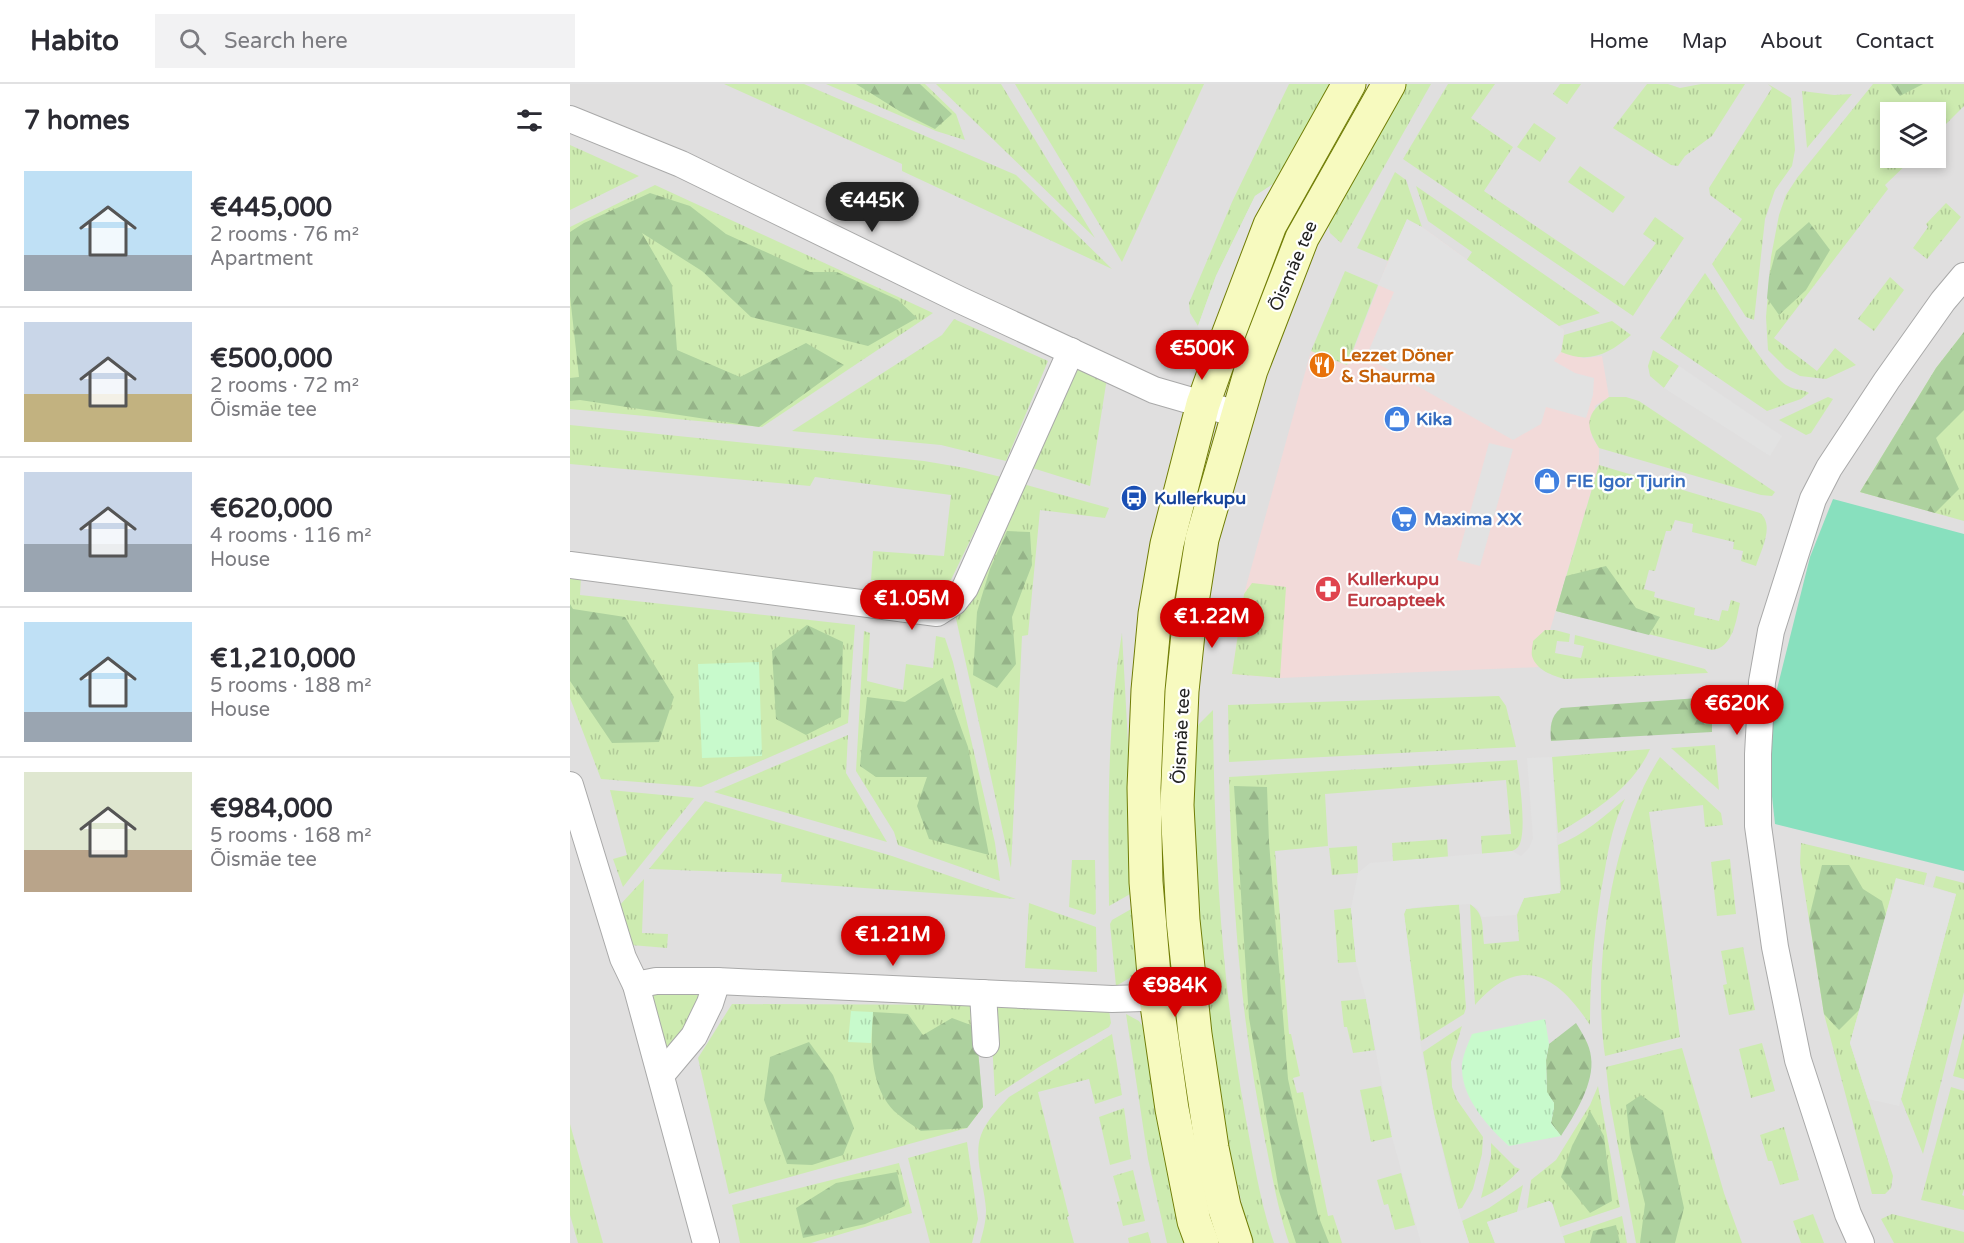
<!DOCTYPE html>
<html lang="en">
<head>
<meta charset="utf-8">
<style>
	:root { --surface:#fff; --page:#f2f2f3; --text:#2b2b33; --muted:#7c7c81; --line:#e1e1e2; --accent:#d40000 }
	body { margin:0; font-family:"Varela Round",sans-serif; background:var(--page); color:var(--text); height:100vh; display:flex; flex-direction:column; font-size:22px; white-space:nowrap }
	* { box-sizing:border-box; margin:0 }
	p { font-size:20px; color:var(--muted) }
	.icon { flex:none; width:33px; height:33px; fill:none; stroke:currentColor; stroke-width:2; stroke-linecap:round; stroke-linejoin:round }
	.map { position:relative; flex:1; overflow:hidden }
	.side { display:flex; flex-direction:column; background:var(--surface); width:570px }
	.side>* { flex:none }
	.fabs { position:absolute; left:1310px; top:18px; display:grid; gap:12px }
	.fabs a { display:grid; place-items:center; width:66px; height:66px; border-radius:0px; background:var(--surface); box-shadow:0 3px 9px #0003; font-size:30px }
	.price { position:absolute; translate:-50% -51px; padding:0 14px; border-radius:21px; background:var(--accent); color:#fff; font-size:20px; line-height:39px; filter:drop-shadow(0 2px 3px #0008) }
	.price::after { content:''; position:absolute; left:50%; top:36px; width:18px; height:14px; margin-left:-9px; background:inherit; clip-path:polygon(0 0,100% 0,50% 100%) }
	.price.active { background:#222; color:#fff }
	ul { padding:0; list-style:none }
	li { display:flex; align-items:center; gap:18px; height:150px; padding:0 24px }
	li+li { border-top:2px solid var(--line) }
	li span { display:grid; place-items:center; flex:none; width:168px; height:120px; border-radius:0px; color:#555 }
	li>.icon { margin-inline-start:auto }
	span .icon { width:72px; height:72px; fill:#fffc; stroke-width:1 }
	li b { font-size:26px }
	h2 { display:flex; justify-content:space-between; align-items:center; height:72px; padding:0 24px; font-size:26px }
	header { display:flex; align-items:center; gap:36px; box-sizing:border-box; height:84px; padding:0 30px; background:var(--surface); border-bottom:2px solid var(--line) }
	header strong { font-size:28px }
	nav { display:flex; gap:33px; margin-inline-start:auto; font-size:21px }
	.search { width:420px; height:54px; background:var(--page); display:flex; align-items:center; gap:15px; box-sizing:border-box; padding:0 21px; border-radius:0px; color:var(--muted); font-size:22px }
	main { display:flex; flex:1; min-height:0 }
	.map>svg:first-child { display:block }
	.residential { fill:#e0dfdf; fill-rule:evenodd }
	.commercial { fill:#f2dad9 }
	.grass { fill:url(#grass-tufts) }
	.forest { fill:url(#forest-firs) }
	.park { fill:url(#park-tufts) }
	.pitch { fill:#88e0be }
	.parking { fill:#e2e2e2 }
	.lines { fill:none; stroke-linecap:round; stroke-linejoin:round }
	.minor-casing { stroke:#a9a9a9; stroke-width:28 }
	.secondary-casing { stroke:#707d05; stroke-width:35 }
	.minor { stroke:#fff; stroke-width:26 }
	.secondary { stroke:#f7fabf; stroke-width:33 }
	.labels { text-anchor:middle; stroke-width:4.5; stroke-linejoin:round; paint-order:stroke }
	.street-label { font-size:18px; fill:#222; stroke:#fff }
	.food-label { font-size:18px; font-weight:bold; fill:#c56008; stroke:#fff; text-anchor:start }
	.shop-label { font-size:18px; font-weight:bold; fill:#366cbe; stroke:#fff; text-anchor:start }
	.transit-label { font-size:18px; font-weight:bold; fill:#164399; stroke:#fff; text-anchor:start }
	.health-label { font-size:18px; font-weight:bold; fill:#be3a42; stroke:#fff; text-anchor:start }
</style>
</head>
<body>
<header>
<strong>Habito</strong>
<div class="search"><svg class="icon" aria-label="search" viewBox="0 0 24 24"><circle cx="10" cy="10" r="6"/><path d="M15 15l6 6"/></svg>Search here</div>
<nav><a>Home</a><a>Map</a><a>About</a><a>Contact</a></nav>
</header>
<main>
<section class="side">
<h2>7 homes<svg class="icon" aria-label="filters" viewBox="0 0 24 24"><path d="M4 7h16M4 17h16"/><circle cx="9" cy="7" r="2"/><circle cx="15" cy="17" r="2"/></svg></h2>
<ul>
<li><span style="background:linear-gradient(#bfe0f5 70%,#9aa5b1 0)"><svg class="icon" aria-label="home" viewBox="0 0 24 24"><path d="M3 11l9-7 9 7M6 9v11h12V9"/></svg></span><div><b>€445,000</b><p>2 rooms · 76 m²</p><p>Apartment</p></div></li>
<li><span style="background:linear-gradient(#c9d6e8 60%,#c2b280 0)"><svg class="icon" aria-label="home" viewBox="0 0 24 24"><path d="M3 11l9-7 9 7M6 9v11h12V9"/></svg></span><div><b>€500,000</b><p>2 rooms · 72 m²</p><p>Õismäe tee</p></div></li>
<li><span style="background:linear-gradient(#c9d6e8 60%,#9aa5b1 0)"><svg class="icon" aria-label="home" viewBox="0 0 24 24"><path d="M3 11l9-7 9 7M6 9v11h12V9"/></svg></span><div><b>€620,000</b><p>4 rooms · 116 m²</p><p>House</p></div></li>
<li><span style="background:linear-gradient(#bfe0f5 75%,#9aa5b1 0)"><svg class="icon" aria-label="home" viewBox="0 0 24 24"><path d="M3 11l9-7 9 7M6 9v11h12V9"/></svg></span><div><b>€1,210,000</b><p>5 rooms · 188 m²</p><p>House</p></div></li>
<li><span style="background:linear-gradient(#dfe7d0 65%,#b9a48a 0)"><svg class="icon" aria-label="home" viewBox="0 0 24 24"><path d="M3 11l9-7 9 7M6 9v11h12V9"/></svg></span><div><b>€984,000</b><p>5 rooms · 168 m²</p><p>Õismäe tee</p></div></li>
</ul>
</section>
<div class="map">
<svg width="1394" height="1159" viewBox="0 0 1394 1159">
	<defs>
		<pattern id="grass-tufts" width="24" height="20" patternUnits="userSpaceOnUse" patternTransform="scale(1.5)"><rect width="24" height="20" fill="#cdebb0"/><path d="M3 7l-1-3M5 7V3M7 7l1-3M15 17l-1-3M17 17v-4M19 17l1-3" fill="none" stroke="#b0c997"/></pattern>
		<pattern id="forest-firs" width="22" height="20" patternUnits="userSpaceOnUse" patternTransform="scale(1.5)"><rect width="22" height="20" fill="#add19e"/><path d="M5 1l3.5 6h-7zM16 11l3.5 6h-7z" fill="#95b388"/></pattern>
		<pattern id="park-tufts" width="24" height="20" patternUnits="userSpaceOnUse" patternTransform="scale(1.5)"><rect width="24" height="20" fill="#c8facc"/><path d="M3 7l-1-3M5 7V3M7 7l1-3M15 17l-1-3M17 17v-4M19 17l1-3" fill="none" stroke="#acd6af"/></pattern>
	</defs>
	<rect width="100%" height="100%" fill="#f2efe9"/>
	<path class="residential" d="M0 0H1394V1159H0ZM1320 28H1365V74H1320Z"/>
	<path class="commercial" d="M837 135 852 143 994 246 991 268 1014 274 1032 272 1039 313 1025 322 1022 353 1029 364V381L980 546H975L962 572 969 583 710 594 662 590 674 510 741 267 778 281 818 177Z"/>
	<g class="grass">
		<path d="M154 0H234L446 91 542 185 332 87V80Z"/>
		<path d="M256 0H355L386 30 395 56 366 47Z"/>
		<path d="M366 0H431L525 154Z"/>
		<path d="M445 0H634L552 178Z"/>
		<path d="M719 0H762L706 98 685 112 646 192 628 242 620 229 619 219 662 118Z"/>
		<path d="M835 0H861L771 159 760 149 757 135Z"/>
		<path d="M878 0H925L901 34 943 63 914 107 1054 202 1086 159 1073 150 1085 133 1114 154 1063 232 833 75Z"/>
		<path d="M990 0H1011L997 20 983 10Z"/>
		<path d="M1077 0H1098L1110 4 1131 0H1175L1142 52 1115 72 1108 82 1101 81 1043 44Z"/>
		<path d="M1198 0 1221 14 1225 66 1222 82 1205 106 1195 135 1184 236 1176 233 1142 180 1172 135 1140 111 1139 104 1202 4Z"/>
		<path d="M1303 0H1394V22L1365 51V28H1320V74H1343L1315 101 1318 105 1204 254 1247 287 1265 264 1286 281 1256 295 1230 292 1216 284 1198 266 1196 233 1201 173 1209 131 1216 111 1227 94Z"/>
		<path d="M1232 7 1264 11 1282 10 1237 64Z"/>
		<path d="M964 39 986 54 970 78 947 63Z"/>
		<path d="M0 61 69 92 0 126Z"/>
		<path d="M1010 82 1055 113 1043 129 998 98Z"/>
		<path d="M825 88 836 96 852 143 837 136 818 177 787 164Z"/>
		<path d="M85 101 363 229 192 343 0 325V143Z"/>
		<path d="M846 102 1030 229 989 242 896 177 902 168 858 137Z"/>
		<path d="M1376 119 1391 133 1357 175 1343 164 1358 143 1356 140Z"/>
		<path d="M775 187 808 201 777 281 741 267Z"/>
		<path d="M1135 189C1152 213 1196 291 1218 302 1224 306 1233 305 1239 309L1231 315 1197 327 1090 254Z"/>
		<path d="M1320 193 1334 206 1304 247 1288 235Z"/>
		<path d="M384 235 478 277 436 377 371 361 222 347 372 251Z"/>
		<path d="M1042 237 1061 251C1039 270 1019 280 991 268L994 251Z"/>
		<path d="M1394 248V437L1290 408 1366 284Z"/>
		<path d="M1083 266 1109 282 1094 304 1080 292 1078 282Z"/>
		<path d="M504 277 537 294 520 402 456 382Z"/>
		<path d="M1039 313H1056L1069 317 1205 408 1202 412 1191 411 1029 364C1014 341 1016 329 1039 313Z"/>
		<path d="M1258 313 1263 315 1241 349 1236 351 1209 336Z"/>
		<path d="M0 341 354 377 395 384 431 393 377 504 301 496 303 467 374 472 381 411 245 393 240 402 0 380Z"/>
		<path d="M1029 381 1190 429C1205 441 1191 466 1186 482L1171 477 1173 467 1163 465 1164 458 1122 448 1123 440 1105 436 1101 447H1096L1085 487 1079 486 1074 505 1085 508 1084 513 1125 524 1124 531 1149 537 1152 526 1158 527 1161 516 1170 519C1166 537 1163 564 1142 566L986 527Z"/>
		<path d="M453 400 539 424 535 434 470 426 458 551 452 552 441 784 385 530 405 512Z"/>
		<path d="M0 491 11 492 10 511 285 541 278 639 131 703 31 695 0 614Z"/>
		<path d="M682 499 716 503 710 594 662 590 674 510Z"/>
		<path d="M975 546H985L1000 550 999 558 987 557 985 569 1011 574 1014 562 1004 560 1005 551 1135 585 1138 589 995 595C983 592 966 586 962 572 961 568 963 561 963 557Z"/>
		<path d="M294 547 300 549 297 597 333 606 336 580 363 584 366 552 375 554 383 578 425 759 430 797 328 761 324 748 286 687Z"/>
		<path d="M552 549 558 659 562 809 539 822C538 731 537 639 552 549Z"/>
		<path d="M929 612 936 622 946 663 659 678 658 621Z"/>
		<path d="M643 626C644 762 651 896 675 1030 683 1073 690 1118 704 1159H682C645 1023 627 881 622 741 621 711 623 680 624 650L629 640Z"/>
		<path d="M278 651 276 689 317 758 144 708Z"/>
		<path d="M1145 661 1149 706 1101 664Z"/>
		<path d="M1080 665C1063 704 1023 728 988 749L982 673Z"/>
		<path d="M1090 673 1151 729 1153 741 1135 743 1133 721 1079 728 1110 953 1035 972C1022 884 1041 749 1090 673Z"/>
		<path d="M947 676C949 693 958 751 948 763 941 771 922 770 912 770L911 752 941 750 936 696 755 710 758 762 705 767 719 950H721L730 992 723 994 727 1009 733 1008 758 1132 763 1131 772 1159H719C709 1129 703 1097 697 1066 671 943 662 818 659 693Z"/>
		<path d="M40 706 124 714 53 803 43 775 57 771Z"/>
		<path d="M1055 715C1044 737 1039 761 1035 785 1025 837 1020 889 1020 941 988 892 951 868 905 921L900 820C915 830 912 843 914 860L949 857 947 831 954 814 991 807 988 761C1014 751 1034 732 1055 715Z"/>
		<path d="M135 717 322 772 446 815 211 798 212 790 79 785Z"/>
		<path d="M877 755 878 774 823 777 822 759Z"/>
		<path d="M1231 759 1357 789 1354 801 1326 795 1280 959 1323 1092 1321 1104 1315 1110H1302L1254 930 1230 779Z"/>
		<path d="M787 762 788 789 762 791 759 764Z"/>
		<path d="M1160 775 1166 830 1147 832 1141 778Z"/>
		<path d="M502 776H525L526 829 524 831 499 823Z"/>
		<path d="M1366 792 1394 799V908L1353 1070 1331 1015 1386 810 1363 803Z"/>
		<path d="M74 795 72 849 98 850 97 864 61 861 48 823Z"/>
		<path d="M459 819 526 843 527 888 455 884Z"/>
		<path d="M889 820 896 924 894 930 851 957 834 830 836 825Z"/>
		<path d="M563 824 566 884 563 892 546 902 540 840 542 836Z"/>
		<path d="M781 824 786 878 768 879 764 826Z"/>
		<path d="M1173 863 1185 926 1159 931 1153 901 1157 900 1151 867Z"/>
		<path d="M135 906 117 946 96 974 79 907Z"/>
		<path d="M796 915 805 966 783 969 777 943H774L771 917Z"/>
		<path d="M162 920 404 921 413 1023 397 1044 159 1110 128 974Z"/>
		<path d="M420 920 539 926 541 939 539 943 472 981 425 1012Z"/>
		<path d="M556 930 569 937 573 943C583 1016 596 1088 616 1159H597L578 1075Z"/>
		<path d="M892 942 881 978 882 1003 887 1016 913 1053 912 1070 903 1105 892 1124 888 1125 864 1030 853 968Z"/>
		<path d="M1394 949V995L1383 992Z"/>
		<path d="M542 950 552 1011 525 1020 519 995 468 1008 499 1132 497 1133 504 1159H410C413 1148 416 1138 416 1126 415 1104 403 1072 411 1051 416 1037 429 1024 439 1013Z"/>
		<path d="M1192 959 1205 1007 1181 1014 1169 965Z"/>
		<path d="M1112 964 1154 1109 1172 1159H1066L1040 1019 1036 983Z"/>
		<path d="M811 1002 822 1053 801 1058 790 1006Z"/>
		<path d="M1028 1002 1050 1123 990 1143 982 1119 979 1117 957 1124 961 1096 986 1076 1020 1021Z"/>
		<path d="M1381 1003 1394 1007V1105L1392 1111 1394 1112V1126L1351 1116Z"/>
		<path d="M554 1024 561 1075 540 1081 529 1033Z"/>
		<path d="M0 1040 33 1159H8L0 1131Z"/>
		<path d="M1214 1043 1229 1096 1210 1101 1202 1077H1198L1190 1051Z"/>
		<path d="M397 1058 408 1135 402 1159H360L338 1074Z"/>
		<path d="M921 1059 945 1083 950 1085C940 1097 926 1108 911 1114L921 1072Z"/>
		<path d="M329 1079 342 1129 241 1159H170L162 1121Z"/>
		<path d="M563 1086 575 1137 553 1142 547 1118 550 1117 543 1092Z"/>
		<path d="M831 1089 845 1141 825 1146 818 1120 814 1121 807 1096Z"/>
		<path d="M953 1101 947 1128 917 1138 925 1159H899L892 1137 919 1124Z"/>
		<path d="M1243 1130 1254 1159H1231L1223 1137Z"/>
		<path d="M1322 1130 1394 1148V1159H1324L1311 1135Z"/>
		<path d="M1052 1132 1057 1159H995L993 1152Z"/>
		<path d="M578 1148 581 1159H559L558 1154Z"/>
	</g>
	<g class="forest">
		<path d="M286 0H350L382 30 365 45 331 28Z"/>
		<path d="M1321 0H1353L1330 12Z"/>
		<path d="M80 109 120 122 156 150 240 188H267L328 216 347 234 298 262 181 233 132 187 72 149 102 201 107 266 170 293 236 259 274 281 189 343 10 316 0 317V294L9 293 0 212V148L14 139Z"/>
		<path d="M1239 138 1260 166 1236 206 1209 231 1197 214 1199 193 1206 167Z"/>
		<path d="M1394 248V326L1366 354 1389 405 1365 429 1290 408 1366 284Z"/>
		<path d="M437 447 460 448 462 481 442 533 446 580 427 604 403 591 407 528 420 485Z"/>
		<path d="M1036 482 1066 524 1090 533 1079 551 986 527 996 492Z"/>
		<path d="M0 520 3 525 55 533 104 613 89 658 42 659 0 597Z"/>
		<path d="M237 541 273 558 271 633 236 651 206 635 202 567Z"/>
		<path d="M373 594 398 663 419 771 359 755 347 722 357 693H306L290 682 297 613 335 618Z"/>
		<path d="M1142 613V648L981 657C980 643 980 633 991 624Z"/>
		<path d="M664 702 697 703 699 758 718 995 748 1131 759 1159H726L709 1107 679 934Z"/>
		<path d="M1252 781H1279L1293 805 1312 817 1316 831 1289 926 1269 946 1254 930 1239 834Z"/>
		<path d="M303 928 338 930 353 951 382 934 406 943 413 1023 397 1044 351 1047C342 1041 332 1034 324 1027 299 1001 301 961 303 928Z"/>
		<path d="M1006 939C1012 949 1020 961 1021 973 1025 999 1004 1032 991 1052L981 1039 984 1024V1019L977 1009 976 976 979 960Z"/>
		<path d="M239 958 263 991 284 1044 273 1071 242 1081 217 1080 194 1016 200 973Z"/>
		<path d="M1071 1011 1093 1027 1114 1124 1105 1159H1070L1075 1120 1061 1064 1056 1021Z"/>
		<path d="M1020 1027 1034 1052 1042 1117 1020 1129 991 1093 1002 1062Z"/>
		<path d="M327 1088 335 1122 295 1140 233 1154 226 1124 266 1099Z"/>
		<path d="M1046 1141 1050 1159H1020L1023 1147Z"/>
	</g>
	<g class="park">
		<path d="M189 578 192 672 132 674 128 580Z"/>
		<path d="M281 927 303 928 301 959 278 958Z"/>
		<path d="M975 935 979 960 976 976 977 1008 984 1019V1024L981 1039 991 1052 939 1062C918 1043 893 1015 892 986 891 975 898 960 902 950Z"/>
	</g>
	<path class="pitch" d="M1263 415 1394 450V787L1205 740 1198 676 1207 605 1240 473Z"/>
	<g class="parking">
		<path d="M703 100 666 181 635 259 628 242 646 192 685 112Z"/>
		<path d="M837 135 852 143 994 246 991 268 984 277 1005 289 1024 294 1023 311 1016 334 976 323 971 340 943 356 796 273 824 208 808 201Z"/>
		<path d="M1109 282 1212 352 1200 372 1094 304Z"/>
		<path d="M919 359 943 365 910 482 887 476Z"/>
		<path d="M982 673 990 809 954 814 946 831 912 833 908 825 900 820 848 823 836 825 834 830 851 963 864 1030 880 1099 899 1159H851L822 1053 796 915 786 878 781 824 788 789 800 779 942 767 951 772 959 764 963 754 957 674Z"/>
		<path d="M1326 794 1386 810 1329 1022 1298 1015 1280 959Z"/>
		<path d="M979 1117 982 1119 995 1159H925L917 1138Z"/>
	</g>
	<g class="lines">
		<defs>
			<g id="minor">
				<path d="M0 35 111 80 390 216 584 306 667 330"/>
				<path d="M0 481 367 529 384 518 395 504 501 267"/>
				<path d="M0 701 53 874 66 901 136 1159"/>
				<path d="M66 901 86 897H147L542 915 605 913"/>
				<path d="M413 909 416 960"/>
				<path d="M92 990 124 952 140 919 147 897"/>
				<path d="M1291 1159 1278 1130 1228 976 1205 863 1188 742V670L1192 598 1201 547 1243 415 1259 384 1317 296 1373 217 1394 192"/>
			</g>
			<g id="secondary">
				<path d="M632 1159 624 1137 602 1025 586 914 576 798 574 704 578 606 585 530 597 460 633 320 649 275 700 141 779 0"/>
				<path d="M666 1159 654 1122 642 1064 625 950 613 836 607 721 612 607 620 531 632 455 681 286 732 154 819 0"/>
			</g>
		</defs>
		<use href="#minor" class="minor-casing"/>
		<use href="#secondary" class="secondary-casing"/>
		<use href="#minor" class="minor"/>
		<use href="#secondary" class="secondary"/>
	</g>
	<defs>
		<symbol id="restaurant-disc" viewBox="-11 -11 22 22"><circle r="9.5" fill="#e8710a" stroke="#fff"/><path d="M-5-6h1v4h1v-4h1v4h1v-4h1v5L-1.5 .5V6h-2V.5L-5-1ZM5-6V6H3V1.5H1.5Q1.5-4 5-6Z" fill="#fff"/></symbol>
		<symbol id="shop-disc" viewBox="-11 -11 22 22"><circle r="9.5" fill="#3f7fe0" stroke="#fff"/><path d="M-5-2.5h2.3a2.7 3.5 0 0 1 5.4 0H5L5.5 6h-11ZM-1.5-2.5h3a1.5 2.3 0 0 0-3 0Z" fill="#fff"/></symbol>
		<symbol id="bus-disc" viewBox="-11 -11 22 22"><circle r="9.5" fill="#1a4fb4" stroke="#fff"/><path d="M-5-6H5V4H4V6H2V4H-2V6H-4V4H-5ZM-3.5-4V0h7V-4ZM-3.5 1.2v1.5H-2V1.2ZM2 1.2v1.5H3.5V1.2Z" fill="#fff"/></symbol>
		<symbol id="supermarket-disc" viewBox="-11 -11 22 22"><circle r="9.5" fill="#3f7fe0" stroke="#fff"/><path d="M-6-5.5h2.5l.6 2H6L4.5 2H-2.5L-4.4-4H-6ZM-1.5 3.2a1.3 1.3 0 1 0 .1 0ZM3 3.2a1.3 1.3 0 1 0 .1 0Z" fill="#fff"/></symbol>
		<symbol id="pharmacy-disc" viewBox="-11 -11 22 22"><circle r="9.5" fill="#e0444e" stroke="#fff"/><path d="M-2-6h4v4h4v4h-4v4h-4v-4h-4v-4h4Z" fill="#fff"/></symbol>
	</defs>
	<g fill-rule="evenodd">
		<use href="#restaurant-disc" x="737" y="266" width="30" height="30"/>
		<use href="#shop-disc" x="812" y="320" width="30" height="30"/>
		<use href="#shop-disc" x="962" y="382" width="30" height="30"/>
		<use href="#bus-disc" x="549" y="399" width="30" height="30"/>
		<use href="#supermarket-disc" x="819" y="420" width="30" height="30"/>
		<use href="#pharmacy-disc" x="743" y="490" width="30" height="30"/>
	</g>
	<g class="labels">
		<g class="street-label">
			<text transform="translate(723 182) rotate(-67)" y="6">Õismäe tee</text>
			<text transform="translate(611 652) rotate(-87)" y="6">Õismäe tee</text>
		</g>
		<g class="food-label">
			<text x="771" y="277">Lezzet Döner<tspan x="771" dy="21">&amp; Shaurma</tspan></text>
		</g>
		<g class="shop-label">
			<text x="846" y="341">Kika</text>
			<text x="996" y="403">FIE Igor Tjurin</text>
			<text x="854" y="441">Maxima XX</text>
		</g>
		<g class="transit-label">
			<text x="584" y="420">Kullerkupu</text>
		</g>
		<g class="health-label">
			<text x="777" y="501">Kullerkupu<tspan x="777" dy="21">Euroapteek</tspan></text>
		</g>
	</g>
</svg>
<div class="fabs">
<a><svg class="icon" aria-label="layers" viewBox="0 0 24 24"><path d="M12 4l9 5-9 5-9-5zM3 14l9 5 9-5"/></svg></a>
</div>
<b class="price active" style="left:302px;top:149px">€445K</b>
<b class="price" style="left:632px;top:297px">€500K</b>
<b class="price" style="left:342px;top:547px">€1.05M</b>
<b class="price" style="left:642px;top:565px">€1.22M</b>
<b class="price" style="left:1167px;top:652px">€620K</b>
<b class="price" style="left:323px;top:883px">€1.21M</b>
<b class="price" style="left:605px;top:934px">€984K</b>
</div>
</main>
</body>
</html>
